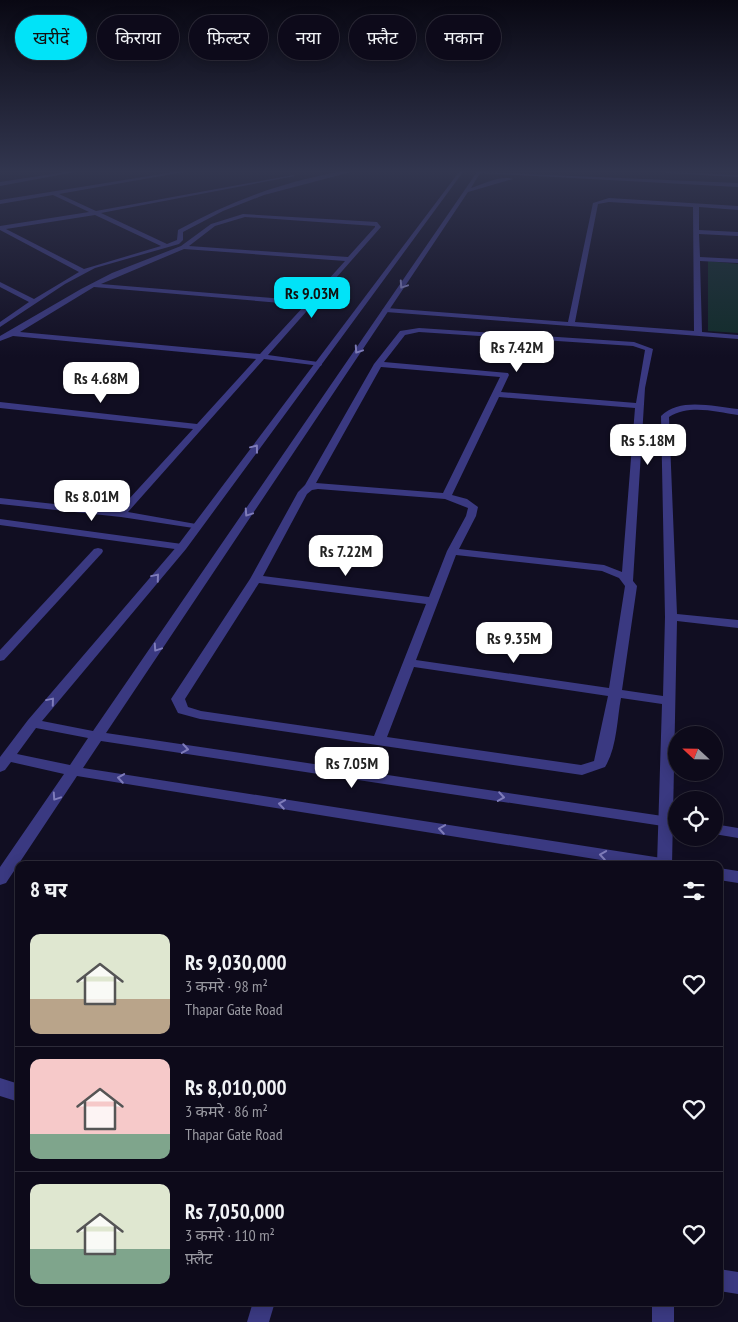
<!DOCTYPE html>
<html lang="hi">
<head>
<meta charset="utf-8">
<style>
	:root { --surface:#0d0a1a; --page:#1b1827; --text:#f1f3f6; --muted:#9a9aa2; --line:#2d2b39; --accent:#01e3f8 }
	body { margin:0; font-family:"PT Sans Narrow","Noto Sans Devanagari",sans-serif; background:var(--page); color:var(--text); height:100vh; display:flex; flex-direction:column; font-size:19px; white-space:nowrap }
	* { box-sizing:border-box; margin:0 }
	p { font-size:16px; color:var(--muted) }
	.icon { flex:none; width:28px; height:28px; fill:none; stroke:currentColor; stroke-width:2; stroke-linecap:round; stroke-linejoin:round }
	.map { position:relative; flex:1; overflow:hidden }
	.panel { position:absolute; left:15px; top:861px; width:708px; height:445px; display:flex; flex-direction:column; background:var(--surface); border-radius:10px; box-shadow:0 2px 12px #0003,0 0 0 1px var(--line) }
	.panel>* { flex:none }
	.banner { position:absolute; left:15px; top:15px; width:709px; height:45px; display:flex; gap:10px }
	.needle { width:32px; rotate:292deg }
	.fabs { position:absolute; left:668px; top:726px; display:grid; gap:10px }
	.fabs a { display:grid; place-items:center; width:55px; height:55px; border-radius:50%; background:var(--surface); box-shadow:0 2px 12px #0003,0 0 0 1px var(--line); font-size:25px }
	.price { position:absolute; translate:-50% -42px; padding:0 11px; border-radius:10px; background:#fff; color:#222; font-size:16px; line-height:32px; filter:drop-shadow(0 1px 2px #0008) }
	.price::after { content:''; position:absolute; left:50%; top:30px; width:15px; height:11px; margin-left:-8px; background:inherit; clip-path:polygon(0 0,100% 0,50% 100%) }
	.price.current { background:var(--accent); color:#111 }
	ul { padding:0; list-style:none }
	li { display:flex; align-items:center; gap:15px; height:125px; padding:0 15px }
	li+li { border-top:1px solid var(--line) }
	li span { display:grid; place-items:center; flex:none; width:140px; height:100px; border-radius:10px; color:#555 }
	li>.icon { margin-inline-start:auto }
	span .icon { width:60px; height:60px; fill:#fffc; stroke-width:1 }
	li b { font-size:21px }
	h2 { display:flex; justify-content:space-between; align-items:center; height:60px; padding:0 15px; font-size:21px }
	.pill { padding:0 18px; border-radius:22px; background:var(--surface); box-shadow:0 2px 12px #0003,0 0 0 1px var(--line); font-size:18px; line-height:45px }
	.pill.current { background:var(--accent); color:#111 }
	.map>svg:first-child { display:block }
	.green { fill:#112c2a }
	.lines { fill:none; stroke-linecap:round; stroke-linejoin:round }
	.minor { fill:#3a3981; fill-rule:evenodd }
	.tertiary { fill:#3a3981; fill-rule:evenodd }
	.oneway { stroke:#7f7cba }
</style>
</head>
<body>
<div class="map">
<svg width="738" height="1322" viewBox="0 0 738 1322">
	<rect width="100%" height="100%" fill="#110e22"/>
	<path class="green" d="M708 261 738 264V333L708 331Z"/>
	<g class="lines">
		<g class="minor">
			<path d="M65 172H75L0 186V182Z"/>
			<path d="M174 172H184L59 194 96 211 293 175 295 176 101 213 167 244 177 240 178 230C220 207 263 189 310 178 324 175 337 171 351 172L264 195 223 211 183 232V240L179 244 95 268 65 284 0 327V322L29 302 0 287V282L34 299 79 272 0 230V226L89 212 53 195 0 204V200ZM95 215 161 246 84 269 6 229Z"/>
			<path d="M609 198 738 206V210L699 207V230L738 232V236L699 234 700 257 738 259V263L700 261 702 332 738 335V339L386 312 382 310 386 308 568 322 593 203ZM609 202 693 207 694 331 575 322 598 204Z"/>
			<path d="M243 214 377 222 381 227 268 355 318 362 322 364 321 366 264 359 128 512 196 524 201 527 200 529 121 517 0 504V498L118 511 193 429 0 408V402L197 424 256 359 13 336 0 341V336L81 289 112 273 181 246 211 224ZM245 217 375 226V227L348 257 189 246 215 226ZM184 249 345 261 309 301 101 284ZM94 287 305 305 260 354 20 332Z"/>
			<path d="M419 328 634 342 653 349 645 388 633 581 637 586 622 690 663 696 665 617 661 416C680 397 714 407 738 409V415C716 412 690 404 669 417L677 614 738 620V628L677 621 672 865 657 864 662 704 621 698C617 719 617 748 605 767L582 775 200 719 178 713 171 699 250 579 298 492 305 485 374 364 400 331ZM419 332 633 346 645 350 636 403 501 392 509 375 508 373 384 362 405 335ZM381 367 500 377 443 493 316 483ZM499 397 635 408 622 572 604 565 459 549 476 516 478 507 467 499 452 495ZM318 489 445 499 468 508 466 516 447 551 429 597 263 576 307 494 312 490ZM456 555 602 571 619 578 625 586 609 688 416 660ZM259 583 426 604 374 736 201 711 188 707 185 699ZM414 667 608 696 594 761 581 765 387 737Z"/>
			<path d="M0 519 182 544 187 547 182 550 0 525Z"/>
			<path d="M98 548 102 549 103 551 102 553 4 660 0 661V650L94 549Z"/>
			<path d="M0 1078 19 1084V1102L0 1096Z"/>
			<path d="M719 1269 738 1272V1294L719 1291Z"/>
			<path d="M253 1302H275L269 1322H247Z"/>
			<rect x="652" y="1302" width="22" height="20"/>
		</g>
		<g class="tertiary">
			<path d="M459 172H463L186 549 42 721 93 731 477 172 738 183V187L480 173 471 188C483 184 501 175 513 179L468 192 106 733 676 818V828L101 741 83 768 668 859 674 861 676 865H632L77 776 6 883 0 885V867L64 774 11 762 5 770 0 772V757L28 720 178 545ZM36 728 88 738 70 765 17 754Z"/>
			<path d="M665 172 738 175V177L667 173Z"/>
			<path d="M714 824 738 828V838L714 834Z"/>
			<path d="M719 868 738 871V883L719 880Z"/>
		</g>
	</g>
	<defs><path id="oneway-chevron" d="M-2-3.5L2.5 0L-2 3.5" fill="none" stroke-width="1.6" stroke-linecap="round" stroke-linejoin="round" transform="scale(1.25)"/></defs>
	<g class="oneway">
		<use href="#oneway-chevron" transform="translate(403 285) rotate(124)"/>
		<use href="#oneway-chevron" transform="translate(358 350) rotate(124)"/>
		<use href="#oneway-chevron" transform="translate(255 448) rotate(-53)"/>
		<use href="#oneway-chevron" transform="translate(248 513) rotate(124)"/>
		<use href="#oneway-chevron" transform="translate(156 577) rotate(-50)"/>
		<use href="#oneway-chevron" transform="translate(157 648) rotate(124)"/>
		<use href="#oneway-chevron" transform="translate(51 701) rotate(-50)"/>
		<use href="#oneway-chevron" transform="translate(185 749) rotate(9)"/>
		<use href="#oneway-chevron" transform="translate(121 778) rotate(-171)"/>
		<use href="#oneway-chevron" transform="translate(56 797) rotate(124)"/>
		<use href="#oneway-chevron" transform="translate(501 797) rotate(9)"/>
		<use href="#oneway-chevron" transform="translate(282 804) rotate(-171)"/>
		<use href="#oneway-chevron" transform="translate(442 829) rotate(-171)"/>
		<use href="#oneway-chevron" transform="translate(603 855) rotate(-171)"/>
	</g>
	<linearGradient id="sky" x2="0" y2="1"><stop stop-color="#090813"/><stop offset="0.48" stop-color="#32364f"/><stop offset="1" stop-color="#32364f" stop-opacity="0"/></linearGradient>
	<rect width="738" height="357" fill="url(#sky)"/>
</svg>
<div class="fabs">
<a><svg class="needle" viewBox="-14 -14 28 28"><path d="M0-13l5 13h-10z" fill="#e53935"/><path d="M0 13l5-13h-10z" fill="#9a9aa2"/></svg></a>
<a><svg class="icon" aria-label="locate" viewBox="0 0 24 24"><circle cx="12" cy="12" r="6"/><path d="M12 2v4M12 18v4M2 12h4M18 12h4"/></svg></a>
</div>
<b class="price current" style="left:312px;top:319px">Rs 9.03M</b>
<b class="price" style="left:517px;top:373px">Rs 7.42M</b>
<b class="price" style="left:101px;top:404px">Rs 4.68M</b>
<b class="price" style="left:648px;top:466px">Rs 5.18M</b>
<b class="price" style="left:92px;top:522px">Rs 8.01M</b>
<b class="price" style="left:346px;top:577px">Rs 7.22M</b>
<b class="price" style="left:514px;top:664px">Rs 9.35M</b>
<b class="price" style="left:352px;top:789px">Rs 7.05M</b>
<div class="banner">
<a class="pill current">खरीदें</a>
<a class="pill">किराया</a>
<a class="pill">फ़िल्टर</a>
<a class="pill">नया</a>
<a class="pill">फ़्लैट</a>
<a class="pill">मकान</a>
</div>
<section class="panel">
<h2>8 घर<svg class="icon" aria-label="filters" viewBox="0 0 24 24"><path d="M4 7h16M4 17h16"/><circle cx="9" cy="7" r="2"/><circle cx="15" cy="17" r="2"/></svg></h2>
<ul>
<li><span style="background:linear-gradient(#dfe7d0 65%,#b9a48a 0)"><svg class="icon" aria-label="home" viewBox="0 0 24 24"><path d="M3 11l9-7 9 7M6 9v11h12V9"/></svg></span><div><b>Rs 9,030,000</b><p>3 कमरे · 98 m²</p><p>Thapar Gate Road</p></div><svg class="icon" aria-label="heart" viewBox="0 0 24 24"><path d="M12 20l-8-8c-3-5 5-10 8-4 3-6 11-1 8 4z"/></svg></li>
<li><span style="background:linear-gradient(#f6c9c9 75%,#7fa58c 0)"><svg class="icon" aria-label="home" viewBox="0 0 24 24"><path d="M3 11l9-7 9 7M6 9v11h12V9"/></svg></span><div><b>Rs 8,010,000</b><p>3 कमरे · 86 m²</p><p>Thapar Gate Road</p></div><svg class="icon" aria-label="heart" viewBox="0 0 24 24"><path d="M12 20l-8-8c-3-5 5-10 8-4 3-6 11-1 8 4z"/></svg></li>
<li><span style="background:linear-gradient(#dfe7d0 65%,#7fa58c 0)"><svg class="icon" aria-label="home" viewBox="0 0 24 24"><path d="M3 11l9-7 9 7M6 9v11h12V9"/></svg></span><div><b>Rs 7,050,000</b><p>3 कमरे · 110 m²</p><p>फ़्लैट</p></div><svg class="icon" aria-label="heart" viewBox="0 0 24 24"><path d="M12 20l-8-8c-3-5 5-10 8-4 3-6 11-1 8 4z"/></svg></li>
</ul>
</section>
</div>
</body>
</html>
